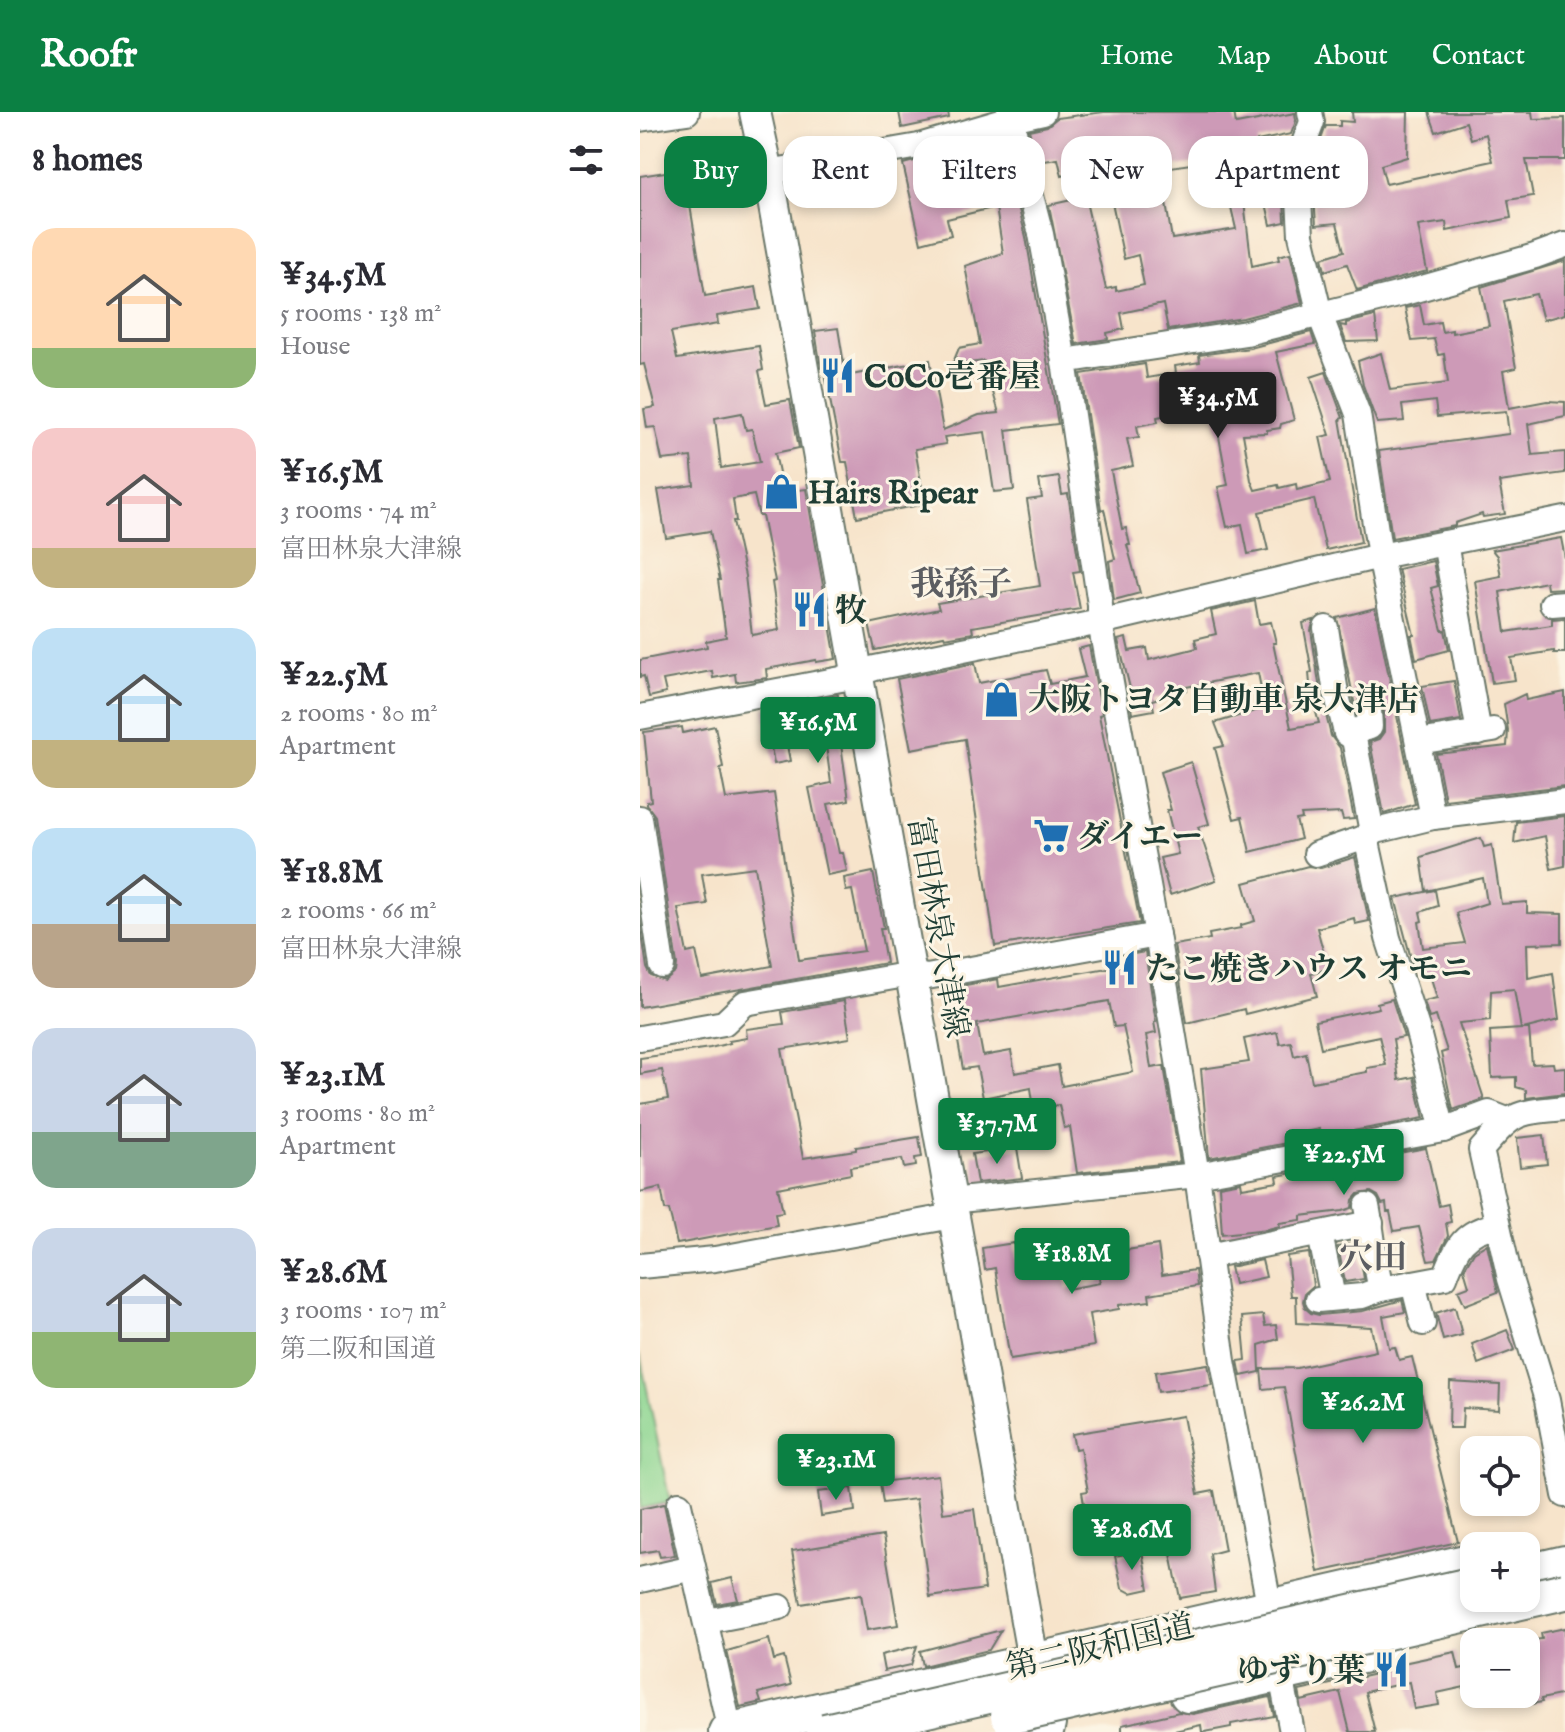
<!DOCTYPE html>
<html lang="en">
<head>
<meta charset="utf-8">
<style>
	:root { --surface:#fff; --page:#f2f2f3; --text:#2b2b33; --muted:#7c7c81; --accent:#0b8043 }
	body { margin:0; font-family:"IM FELL English","Noto Serif JP",serif; background:var(--page); color:var(--text); height:100vh; display:flex; flex-direction:column; font-size:30px; white-space:nowrap }
	* { box-sizing:border-box; margin:0 }
	p { font-size:26px; color:var(--muted) }
	.icon { flex:none; width:44px; height:44px; fill:none; stroke:currentColor; stroke-width:2; stroke-linecap:round; stroke-linejoin:round }
	.map { position:relative; flex:1; overflow:hidden }
	.panel { display:flex; flex-direction:column; background:var(--surface); width:640px }
	.panel>* { flex:none }
	.hud { position:absolute; left:24px; top:24px; width:760px; height:72px; display:flex; gap:16px }
	.buttons { position:absolute; left:820px; top:1324px; display:grid; gap:16px }
	.buttons a { display:grid; place-items:center; width:80px; height:80px; border-radius:16px; background:var(--surface); box-shadow:0 4px 12px #0003; font-size:40px }
	.price { position:absolute; translate:-50% -68px; padding:0 18px; border-radius:8px; background:var(--accent); color:#fff; font-size:26px; line-height:52px; filter:drop-shadow(0 2px 4px #0008) }
	.price::after { content:''; position:absolute; left:50%; top:48px; width:24px; height:18px; margin-left:-12px; background:inherit; clip-path:polygon(0 0,100% 0,50% 100%) }
	.price.on { background:#222; color:#fff }
	ul { padding:0; list-style:none }
	li { display:flex; align-items:center; gap:24px; height:200px; padding:0 32px }
	li span { display:grid; place-items:center; flex:none; width:224px; height:160px; border-radius:24px; color:#555 }
	li>.icon { margin-inline-start:auto }
	span .icon { width:96px; height:96px; fill:#fffc; stroke-width:1 }
	li b { font-size:34px }
	h2 { display:flex; justify-content:space-between; align-items:center; height:96px; padding:0 32px; font-size:34px }
	.tag { padding:0 28px; border-radius:24px; background:var(--surface); box-shadow:0 4px 12px #0003; font-size:28px; line-height:72px }
	.tag.on { background:var(--accent); color:#fff }
	header { display:flex; align-items:center; gap:48px; box-sizing:border-box; height:112px; padding:0 40px; background:var(--accent); color:#fff }
	header strong { font-size:38px }
	nav { display:flex; gap:44px; margin-inline-start:auto; font-size:28px }
	main { display:flex; flex:1; min-height:0 }
	.map>svg:first-child { display:block }
	.green { fill:#8cd591; stroke:#568962; stroke-width:2 }
	.building { fill:#cd9ab7; fill-rule:evenodd }
	.lines { fill:none; stroke-linecap:round; stroke-linejoin:round }
	.minor-casing { stroke:#6b7769; stroke-width:28 }
	.major-casing { stroke:#6b7769; stroke-width:34 }
	.highway-casing { stroke:#6b7769; stroke-width:40 }
	.minor { stroke:#fff; stroke-width:24 }
	.major { stroke:#fff; stroke-width:30 }
	.highway { stroke:#fff; stroke-width:36 }
	.highway-bridge-casing { stroke:#6b7769; stroke-width:40; stroke-linecap:butt }
	.highway-bridge { stroke:#fff; stroke-width:36 }
	.labels { text-anchor:middle; stroke-width:6; stroke-linejoin:round; paint-order:stroke }
	.poi-label { font-size:32px; font-weight:bold; fill:#1f3d34; stroke:#fcf5e5; text-anchor:start }
	.street-label { font-size:32px; fill:#1f3d34; stroke:#fcf5e5 }
	.neighbourhood-label { font-size:34px; font-weight:bold; fill:#5c5e62; stroke:#fcf5e5 }
</style>
</head>
<body>
<header>
<strong>Roofr</strong>
<nav><a>Home</a><a>Map</a><a>About</a><a>Contact</a></nav>
</header>
<main>
<section class="panel">
<h2>8 homes<svg class="icon" aria-label="filters" viewBox="0 0 24 24"><path d="M4 7h16M4 17h16"/><circle cx="9" cy="7" r="2"/><circle cx="15" cy="17" r="2"/></svg></h2>
<ul>
<li><span style="background:linear-gradient(#ffd9b3 75%,#8fb573 0)"><svg class="icon" aria-label="home" viewBox="0 0 24 24"><path d="M3 11l9-7 9 7M6 9v11h12V9"/></svg></span><div><b>¥34.5M</b><p>5 rooms · 138 m²</p><p>House</p></div></li>
<li><span style="background:linear-gradient(#f6c9c9 75%,#c2b280 0)"><svg class="icon" aria-label="home" viewBox="0 0 24 24"><path d="M3 11l9-7 9 7M6 9v11h12V9"/></svg></span><div><b>¥16.5M</b><p>3 rooms · 74 m²</p><p>富田林泉大津線</p></div></li>
<li><span style="background:linear-gradient(#bfe0f5 70%,#c2b280 0)"><svg class="icon" aria-label="home" viewBox="0 0 24 24"><path d="M3 11l9-7 9 7M6 9v11h12V9"/></svg></span><div><b>¥22.5M</b><p>2 rooms · 80 m²</p><p>Apartment</p></div></li>
<li><span style="background:linear-gradient(#bfe0f5 60%,#b9a48a 0)"><svg class="icon" aria-label="home" viewBox="0 0 24 24"><path d="M3 11l9-7 9 7M6 9v11h12V9"/></svg></span><div><b>¥18.8M</b><p>2 rooms · 66 m²</p><p>富田林泉大津線</p></div></li>
<li><span style="background:linear-gradient(#c9d6e8 65%,#7fa58c 0)"><svg class="icon" aria-label="home" viewBox="0 0 24 24"><path d="M3 11l9-7 9 7M6 9v11h12V9"/></svg></span><div><b>¥23.1M</b><p>3 rooms · 80 m²</p><p>Apartment</p></div></li>
<li><span style="background:linear-gradient(#c9d6e8 65%,#8fb573 0)"><svg class="icon" aria-label="home" viewBox="0 0 24 24"><path d="M3 11l9-7 9 7M6 9v11h12V9"/></svg></span><div><b>¥28.6M</b><p>3 rooms · 107 m²</p><p>第二阪和国道</p></div></li>
</ul>
</section>
<div class="map">
<svg width="925" height="1620" viewBox="0 0 925 1620">
	<rect width="100%" height="100%" fill="#fcf5e5"/>
	<filter id="ink" filterUnits="userSpaceOnUse"><feTurbulence type="fractalNoise" baseFrequency=".0125" numOctaves="2"/><feDisplacementMap in="SourceGraphic" scale="16" xChannelSelector="R" yChannelSelector="G"/><feConvolveMatrix kernelMatrix="1 2 1 2 8 2 1 2 1" color-interpolation-filters="sRGB"/></filter>
	<filter id="wash" filterUnits="userSpaceOnUse"><feTurbulence type="fractalNoise" baseFrequency=".006" numOctaves="4" result="noise"/><feDisplacementMap in="SourceGraphic" scale="32" xChannelSelector="R" yChannelSelector="G"/><feGaussianBlur stdDeviation="1.8" result="paint"/><feColorMatrix in="noise" values="0 0 0 0 0 0 0 0 0 0 0 0 0 0 0 0 0 1.4 0 .05"/><feComposite in="paint" operator="in"/></filter>
	<g filter="url(#wash)">
		<rect width="100%" height="100%" fill="#f7e4cb"/>
		<path class="green" d="M0 1243 30 1390 0 1397Z"/>
		<g id="blocks">
			<g class="building">
				<path d="M259 0H308L309 6 262 16Z"/>
				<path d="M464 0H594L596 12 655 1 656 9 651 22 617 29 620 44 607 47 604 33 563 39 564 50 524 56V62H521L532 127 596 117 585 69 601 66 612 154 639 148 638 144 650 141 662 191 603 206 528 218 523 192 481 201 484 217 467 221 468 227 436 232 409 93 445 85 466 177 476 175V179L504 173 498 143 484 147 472 90 499 85 494 56 467 61 468 68 451 72 448 58 422 64 418 47 398 50 389 18 407 14 417 6Z"/>
				<path d="M712 0H768L767 45 741 53 746 72 853 49 846 22 831 27 826 10 796 20 789 0H892L893 7 925 6V48H886L893 84 868 88 871 106 807 119 806 110 778 114 787 159 717 178 707 152 685 159 682 146 704 139 697 111 676 113 672 52 686 14H700V9L713 10Z"/>
				<path d="M346 30 349 46 365 43 386 125 418 312 366 318 374 378 354 380 345 320 304 325 306 332 275 337 285 392 217 405 207 350H202L184 256H181L175 219 198 216 206 264 290 248 303 318 339 303 359 301 344 249 312 253 319 236 340 232 325 154 363 141 356 95 307 107 311 123 281 131 263 52Z"/>
				<path d="M44 57 65 184 116 175 120 197 77 204 78 212 31 220 37 247 119 234 123 258 119 259 126 292 150 288 159 336 135 341 143 380 166 377 196 547 176 550V548L126 557 127 566 96 570 95 562 73 566 72 559 23 568 26 581 9 585 4 564 0 565V548L67 535 66 529 86 525 78 468H80L70 419 26 426 18 378 54 373 51 345 22 348 15 315 7 316 4 297 15 295 4 252 0 253V64ZM102 301 106 318 112 317 120 350 81 356 75 306ZM114 383 119 404H122L135 469 132 470 139 518 112 523 105 464 93 409H96L93 387Z"/>
				<path d="M643 61 645 110 631 113 620 65Z"/>
				<path d="M925 149V202L903 208 896 182 864 189 876 256 863 259 869 296 907 289 925 290V304L888 312 892 343 925 340V361L859 370 865 402 843 405 842 402 815 411V414L752 426 739 339 869 322 866 299 797 305 795 289 762 293 764 309 737 311 723 273 718 249 741 241 750 278 808 271 804 242 798 243 794 227 772 229 765 196 780 193 784 213 800 210 802 220 812 218V221L849 214 841 175Z"/>
				<path d="M735 204 738 229 706 230 700 213 706 214V211Z"/>
				<path d="M671 220 675 232 636 240 654 308 641 312 640 316 627 318V321L603 322 611 368 615 378 638 373 639 376 656 372 657 378 690 370 680 325 690 323 671 265 686 260 703 306 700 307 721 430 686 438 674 387 619 400 628 438 608 442 602 412 587 415 578 375 588 373 572 287 538 294 539 301 517 305 518 310 497 314 499 325 487 327 493 354 471 359 482 417 486 416 490 433H487L500 481 474 488 469 449 475 447 464 397 461 398 441 262 505 252 507 266 536 261 535 254 560 250 559 243 610 236Z"/>
				<path d="M419 365 422 383 428 382 440 459 433 460 440 497 332 515 333 521 305 526 304 524 235 538 229 512 299 497 297 491 400 474 387 388 402 386 399 368Z"/>
				<path d="M921 426 925 446V476L907 477 906 470 860 480 866 520 912 513V507L925 506V541H914V539L871 546 875 568 852 571 835 469 861 464 857 444 852 438Z"/>
				<path d="M793 449 798 474 791 476 802 518H805L809 538 776 547 771 523H774L758 457Z"/>
				<path d="M615 489 619 512 631 510 636 531H633L651 616 679 611 671 583 669 561 672 560 663 511 674 508 671 518 680 578 691 624 700 636 714 707 703 708 701 701 661 703 662 707 656 708 661 727 610 740 602 705 594 707 575 636 584 634 575 611 625 596 618 561 546 575 547 578 512 588 514 598 492 602 490 589 493 588 478 528 486 526 489 539 507 536 509 548 557 536 555 527 576 522 571 499Z"/>
				<path d="M735 496 775 692 744 702 730 630 739 627 744 620V596L741 589 729 583 720 586 715 594 697 506Z"/>
				<path d="M449 534 462 602 459 603 500 811 355 834 325 627 271 637 257 567 335 551 339 571 406 558 410 572 445 565 438 537Z"/>
				<path d="M814 569 821 608 790 613 782 574Z"/>
				<path d="M925 580V674L805 688 796 642 867 634 868 618 864 592 885 582 886 588Z"/>
				<path d="M198 583 200 597 205 596 210 625 200 626 209 688 188 692 199 741H203L207 759 187 763 169 676 191 671 182 604 143 611 150 649 134 652 124 597Z"/>
				<path d="M75 614 83 655 80 656 86 687 134 681 159 848 224 839 212 778 206 779 204 766 233 760 244 816H240L246 851 0 895V808L7 856 11 864 25 869 36 860 37 853 15 704 7 693V690L11 689 4 620 42 615 43 621ZM115 755 132 854 62 867 56 839 47 841 38 796 67 792 62 762Z"/>
				<path d="M551 650 569 712 558 715 576 768 530 783 520 746 538 742 527 698H531L520 660Z"/>
				<path d="M925 704V754L911 757 905 724 874 731 876 710Z"/>
				<path d="M841 726 844 735 852 733 861 792 887 790V801L922 802V831L887 832 888 866 913 861 919 908 883 917H889L892 952 913 951 914 956 925 955V981L886 986V978L876 975V965L852 966 850 919 881 917 874 877 851 879 850 908 819 911 844 987 813 998 801 941 807 939 796 904 789 906 784 889 797 886 790 863 784 864 780 852 773 854 755 786 795 778 798 794 780 800 782 809 779 810 783 836 825 831 816 801 847 791 843 766 786 779 781 745Z"/>
				<path d="M715 745 729 809 715 812 714 806 677 816 688 857 671 861 677 884 605 902 604 897 547 911 534 833 570 827 569 822 601 816V813L615 809 604 771 668 754 681 756Z"/>
				<path d="M505 840 516 910H514L516 921 506 923 511 956 524 954 540 1050 437 1061 430 1015 424 1016 419 993 394 997 391 976 343 986 337 955 323 957 317 924 324 923 315 875 358 867 359 875 479 854 478 845ZM469 889 474 915 483 914 493 960 422 974 418 953 375 961 371 939 343 944 337 912Z"/>
				<path d="M752 887 764 925 753 927 759 968 774 965 784 1006 680 1025 679 1017 650 1023 652 1030 569 1046 561 957 609 950 604 927 637 920 640 932 651 930 654 944 666 941 672 970 727 960V956L746 953 739 924 681 936 675 909 739 896 737 891Z"/>
				<path d="M204 889 210 926 142 937 163 1046 216 1038V1035L279 1025 282 1045 275 1046 276 1054 264 1056 262 1047 210 1055 211 1062 138 1076 143 1100 135 1101 137 1113 37 1132 29 1098H25L21 1075 0 1080V992L28 987 22 958 0 962V946L70 936 90 931 89 929 107 926 106 917 144 912 142 900Z"/>
				<path d="M904 1023 907 1052 880 1055 877 1026Z"/>
				<path d="M377 1036 382 1066 337 1071 332 1042Z"/>
				<path d="M786 1036 799 1094 808 1092 811 1110 806 1111 808 1124 796 1148 788 1149 779 1115 754 1119 750 1100H747L746 1091 742 1092 738 1084 731 1080 718 1082 713 1088 712 1096 703 1099 661 1104V1108L639 1111 640 1114 628 1117 582 1122 579 1074 601 1070 602 1076 638 1070 637 1064Z"/>
				<path d="M718 1130 724 1167 705 1170 698 1135Z"/>
				<path d="M374 1131 378 1156 422 1148 427 1177 460 1171 456 1143 518 1133 522 1163 555 1158 557 1174 509 1182 510 1189 479 1193V1197L449 1202 454 1234 370 1247 355 1156 345 1158 342 1136Z"/>
				<path d="M847 1132 858 1180 825 1193 818 1178 829 1174 824 1157 834 1140Z"/>
				<path d="M669 1141 673 1174 665 1181 663 1189 665 1196 671 1201 679 1203 723 1199 762 1188 765 1200 743 1204 749 1236 755 1235 759 1248 772 1245 818 1430 678 1460 644 1275 623 1277 621 1257 657 1256 736 1239 731 1215 657 1211 656 1184H651L647 1144Z"/>
				<path d="M622 1148 626 1165 594 1172 590 1155Z"/>
				<path d="M815 1195 822 1223 803 1228 796 1201Z"/>
				<path d="M623 1203 625 1214 636 1213 638 1227 619 1233 620 1260 601 1264 598 1249 606 1248 602 1205Z"/>
				<path d="M867 1218 875 1238 838 1252 832 1232Z"/>
				<path d="M568 1252 572 1273 518 1280 515 1260Z"/>
				<path d="M810 1270 860 1273 859 1298 823 1296 822 1316H809Z"/>
				<path d="M543 1304 558 1382 574 1379 585 1438 570 1442 575 1480 540 1486 525 1412 503 1415 501 1398 455 1406 453 1395 445 1397 442 1380 448 1379 440 1336 435 1337 432 1322Z"/>
				<path d="M298 1363 303 1401 334 1397 345 1477 290 1485 276 1387 243 1391 240 1370Z"/>
				<path d="M212 1376 215 1399 181 1404 178 1380Z"/>
				<path d="M24 1392 35 1443 20 1445 18 1438 0 1441V1397Z"/>
				<path d="M243 1424 258 1513 227 1518 221 1482 161 1492 152 1439Z"/>
				<path d="M502 1439 509 1477 491 1481 482 1476 475 1444Z"/>
				<path d="M92 1466 98 1488 77 1492 72 1471Z"/>
				<path d="M925 1516V1582L901 1587 902 1590 886 1593V1529L902 1527 901 1521Z"/>
				<path d="M361 1518 349 1538 283 1554 280 1539Z"/>
				<path d="M129 1527 134 1548 144 1545 151 1573 118 1581 121 1590 100 1595 87 1539Z"/>
				<path d="M277 1534 271 1553 244 1559 241 1543Z"/>
				<path d="M815 1540 819 1557 834 1554V1573L797 1581 799 1593 774 1597 769 1570 725 1580 735 1620H710L700 1580 661 1589 659 1579 745 1560 763 1551Z"/>
				<path d="M630 1585 634 1604 591 1612V1615L565 1620H562L561 1613 530 1620H482V1613L539 1600 553 1602Z"/>
			</g>
		</g>
	</g>
	<g filter="url(#ink)">
		<use href="#blocks" fill-opacity="0" stroke="#6b7769" stroke-width="2"/>
		<g class="lines">
			<defs>
				<g id="minor">
					<path d="M369 0 401 122 424 249 460 493V510L517 823 557 1063 583 1249 632 1508"/>
					<path d="M670 0 672 10 657 50 661 123 680 203 718 302 740 444 793 705"/>
					<path d="M0 7 47 0"/>
					<path d="M128 60 279 34 371 7 403 0"/>
					<path d="M424 249 606 221 761 182 895 144 925 133"/>
					<path d="M805 431 839 621"/>
					<path d="M912 492 925 491"/>
					<path d="M686 516 695 575 706 621 714 627 732 720"/>
					<path d="M0 605 201 567 235 556 460 510 740 444 925 407"/>
					<path d="M706 621 730 615 729 598"/>
					<path d="M778 630 853 618"/>
					<path d="M0 706 22 854"/>
					<path d="M676 742 726 725"/>
					<path d="M0 926 84 911 105 891 271 862 287 865 517 823"/>
					<path d="M925 996C874 1001 875 999 841 1038L870 1167 907 1288 925 1383"/>
					<path d="M803 1018 777 916 748 826 726 725 732 720 793 705 925 689"/>
					<path d="M727 1094C733 1122 734 1150 741 1177L805 1165C816 1135 824 1119 857 1113"/>
					<path d="M680 1122 691 1176"/>
					<path d="M568 1144 731 1111"/>
					<path d="M0 1154 75 1147 313 1104 320 1088 557 1063 803 1018 849 1001 867 1008"/>
					<path d="M773 1171 783 1211"/>
					<path d="M678 1188 722 1184 741 1177"/>
					<path d="M39 1392 90 1619"/>
					<path d="M0 1468 53 1456"/>
					<path d="M67 1509 140 1495"/>
					<path d="M638 1548 652 1620"/>
				</g>
				<path id="major" d="M115 0 128 60 393 1548"/>
				<g id="highway">
					<path d="M886 1461 925 1452"/>
					<path d="M548 1582 740 1539"/>
					<path d="M87 1620 834 1449"/>
					<path d="M405 1620 407 1612"/>
				</g>
			</defs>
			<use href="#minor" class="minor-casing"/>
			<use href="#major" class="major-casing"/>
			<use href="#highway" class="highway-casing"/>
			<use href="#minor" class="minor"/>
			<use href="#major" class="major"/>
			<use href="#highway" class="highway"/>
			<defs>
				<g id="highway-bridge">
					<path d="M369 1604 925 1479"/>
					<path d="M185 1620 834 1473"/>
				</g>
			</defs>
			<use href="#highway-bridge" class="highway-bridge-casing"/>
			<use href="#highway-bridge" class="highway-bridge"/>
		</g>
	</g>
	<defs>
		<symbol id="restaurant-bare" viewBox="-9 -9 18 18"><path d="M-5-6h1v4h1v-4h1v4h1v-4h1v5L-1.5 .5V6h-2V.5L-5-1ZM5-6V6H3V1.5H1.5Q1.5-4 5-6Z" fill="#1f6fb2" stroke="#fcf5e5" stroke-width="2.5" paint-order="stroke"/></symbol>
		<symbol id="shop-bare" viewBox="-9 -9 18 18"><path d="M-5-2.5h2.3a2.7 3.5 0 0 1 5.4 0H5L5.5 6h-11ZM-1.5-2.5h3a1.5 2.3 0 0 0-3 0Z" fill="#1f6fb2" stroke="#fcf5e5" stroke-width="2.5" paint-order="stroke"/></symbol>
		<symbol id="supermarket-bare" viewBox="-9 -9 18 18"><path d="M-6-5.5h2.5l.6 2H6L4.5 2H-2.5L-4.4-4H-6ZM-1.5 3.2a1.3 1.3 0 1 0 .1 0ZM3 3.2a1.3 1.3 0 1 0 .1 0Z" fill="#1f6fb2" stroke="#fcf5e5" stroke-width="2.5" paint-order="stroke"/></symbol>
	</defs>
	<g fill-rule="evenodd">
		<use href="#restaurant-bare" x="172" y="238" width="51" height="51"/>
		<use href="#shop-bare" x="116" y="354" width="51" height="51"/>
		<use href="#restaurant-bare" x="144" y="472" width="51" height="51"/>
		<use href="#shop-bare" x="336" y="562" width="51" height="51"/>
		<use href="#supermarket-bare" x="386" y="698" width="51" height="51"/>
		<use href="#restaurant-bare" x="454" y="830" width="51" height="51"/>
		<use href="#restaurant-bare" x="726" y="1532" width="51" height="51"/>
	</g>
	<g class="labels">
		<g class="poi-label">
			<text x="224" y="275">CoCo壱番屋</text>
			<text x="168" y="391">Hairs Ripear</text>
			<text x="195" y="509">牧</text>
			<text x="388" y="598">大阪トヨタ自動車 泉大津店</text>
			<text x="437" y="735">ダイエー</text>
			<text x="506" y="867">たこ焼きハウス オモニ</text>
			<text x="725" y="1569" text-anchor="end">ゆずり葉</text>
		</g>
		<g class="street-label">
			<text transform="translate(299 815) rotate(80)" y="11">富田林泉大津線</text>
			<text transform="translate(460 1534) rotate(-13)" y="11">第二阪和国道</text>
		</g>
		<g class="neighbourhood-label">
			<text x="321" y="483">我孫子</text>
			<text x="733" y="1156">穴田</text>
		</g>
	</g>
</svg>
<div class="buttons">
<a><svg class="icon" aria-label="locate" viewBox="0 0 24 24"><circle cx="12" cy="12" r="6"/><path d="M12 2v4M12 18v4M2 12h4M18 12h4"/></svg></a>
<a>+</a>
<a>−</a>
</div>
<b class="price on" style="left:578px;top:328px">¥34.5M</b>
<b class="price" style="left:178px;top:653px">¥16.5M</b>
<b class="price" style="left:357px;top:1054px">¥37.7M</b>
<b class="price" style="left:704px;top:1085px">¥22.5M</b>
<b class="price" style="left:432px;top:1184px">¥18.8M</b>
<b class="price" style="left:723px;top:1333px">¥26.2M</b>
<b class="price" style="left:196px;top:1390px">¥23.1M</b>
<b class="price" style="left:492px;top:1460px">¥28.6M</b>
<div class="hud">
<a class="tag on">Buy</a>
<a class="tag">Rent</a>
<a class="tag">Filters</a>
<a class="tag">New</a>
<a class="tag">Apartment</a>
</div>
</div>
</main>
</body>
</html>
